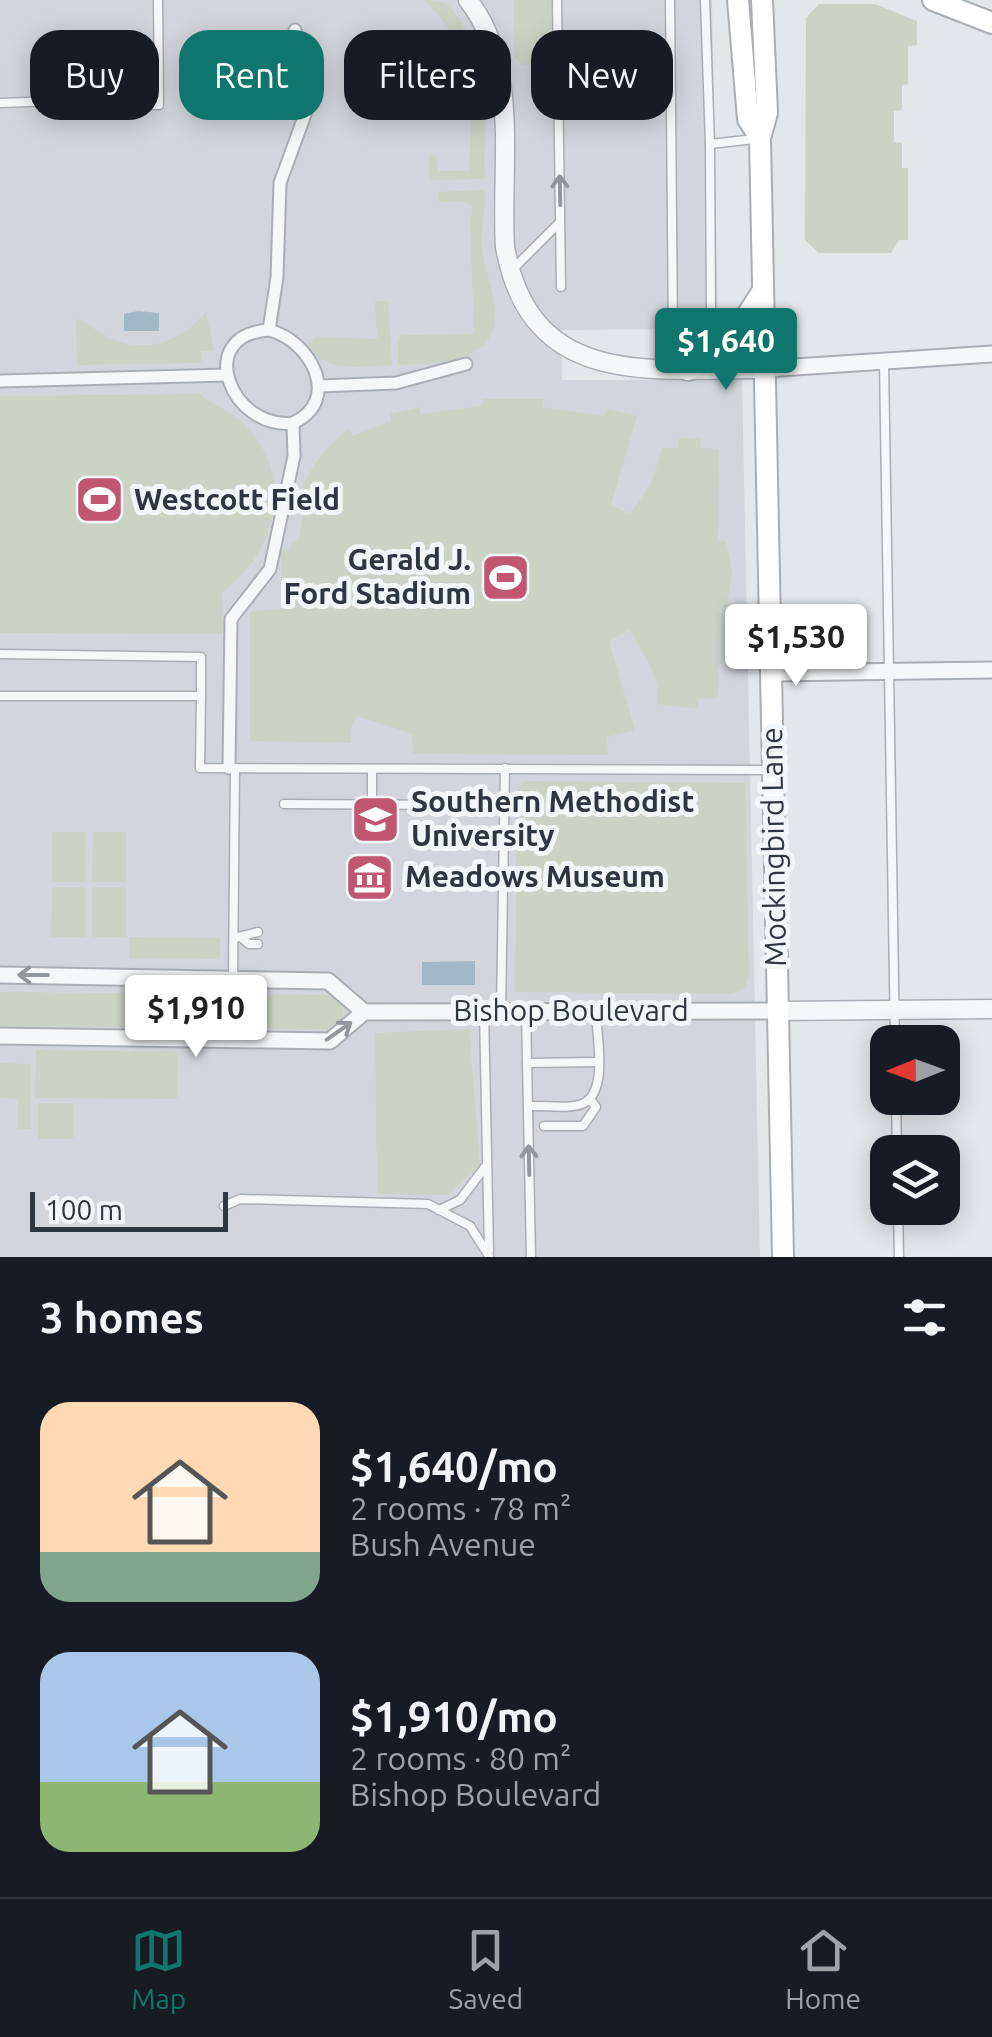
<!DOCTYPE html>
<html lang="en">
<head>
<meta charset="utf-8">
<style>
	:root { --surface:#171b24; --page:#242831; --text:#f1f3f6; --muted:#9ea1a6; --line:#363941; --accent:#0f766e }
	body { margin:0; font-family:Ubuntu,sans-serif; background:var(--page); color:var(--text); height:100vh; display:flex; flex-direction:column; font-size:38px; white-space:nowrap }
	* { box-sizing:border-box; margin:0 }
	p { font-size:32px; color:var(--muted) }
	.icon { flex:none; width:55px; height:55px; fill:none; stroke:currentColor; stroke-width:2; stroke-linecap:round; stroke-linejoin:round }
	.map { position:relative; height:1257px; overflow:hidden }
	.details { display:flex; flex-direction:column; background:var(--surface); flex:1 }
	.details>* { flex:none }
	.guide { position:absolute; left:30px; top:30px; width:932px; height:90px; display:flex; gap:20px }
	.needle { width:65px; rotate:269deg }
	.tools { position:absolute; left:870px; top:1025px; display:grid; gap:20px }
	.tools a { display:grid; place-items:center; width:90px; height:90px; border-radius:20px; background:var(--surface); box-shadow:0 5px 25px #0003; font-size:50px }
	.scale { position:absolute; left:30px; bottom:25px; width:198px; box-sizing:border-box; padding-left:10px; border:5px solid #2d3641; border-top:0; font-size:28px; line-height:35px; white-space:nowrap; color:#2d3641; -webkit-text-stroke:8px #f3f6f8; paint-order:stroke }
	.price { position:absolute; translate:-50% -85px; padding:0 22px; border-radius:10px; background:#fff; color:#222; font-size:32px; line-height:65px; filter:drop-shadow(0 2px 5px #0008) }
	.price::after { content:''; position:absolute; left:50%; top:60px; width:30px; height:22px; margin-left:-15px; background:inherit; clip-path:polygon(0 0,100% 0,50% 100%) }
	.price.selected { background:var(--accent); color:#fff }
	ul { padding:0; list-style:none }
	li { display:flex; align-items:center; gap:30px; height:250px; padding:0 40px }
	li span { display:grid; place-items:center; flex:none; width:280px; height:200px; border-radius:30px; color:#555 }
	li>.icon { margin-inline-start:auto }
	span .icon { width:120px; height:120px; fill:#fffc; stroke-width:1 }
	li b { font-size:42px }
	h2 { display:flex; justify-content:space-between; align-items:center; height:120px; padding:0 40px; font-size:42px }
	.pill { padding:0 35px; border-radius:30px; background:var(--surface); box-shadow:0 5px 25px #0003; font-size:35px; line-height:90px }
	.pill.selected { background:var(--accent); color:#fff }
	.menu { display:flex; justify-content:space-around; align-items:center; height:140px; border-top:2px solid var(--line); background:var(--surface); font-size:28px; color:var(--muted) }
	.menu a { display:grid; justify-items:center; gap:5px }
	.menu .selected { color:var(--accent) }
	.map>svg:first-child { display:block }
	.built { fill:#d2d6dc }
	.green { fill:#cbd3c6 }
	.water { fill:#a3b8c6 }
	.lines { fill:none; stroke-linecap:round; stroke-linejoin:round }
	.service-casing { stroke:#a9aeb4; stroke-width:11 }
	.pedestrian-casing { stroke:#a9aeb4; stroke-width:15 }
	.minor-casing { stroke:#a9aeb4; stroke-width:19 }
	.tertiary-casing { stroke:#a9aeb4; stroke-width:21 }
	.secondary-casing { stroke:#a9aeb4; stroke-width:24 }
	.service { stroke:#f6f7f9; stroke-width:8 }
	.pedestrian { stroke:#f6f7f9; stroke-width:11 }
	.minor { stroke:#f6f7f9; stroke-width:15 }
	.tertiary { stroke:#f6f7f9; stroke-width:18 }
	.secondary { stroke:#fff; stroke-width:20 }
	.oneway { stroke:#92969d }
	.labels { text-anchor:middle; stroke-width:10; stroke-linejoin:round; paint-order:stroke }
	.poi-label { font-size:30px; font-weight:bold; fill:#2d3641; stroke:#f3f6f8; text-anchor:start }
	.street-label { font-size:30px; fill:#2d3641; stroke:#f3f6f8 }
</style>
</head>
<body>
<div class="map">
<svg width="992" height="1257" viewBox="0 0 992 1257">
	<rect width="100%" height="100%" fill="#e4e7ea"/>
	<path class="built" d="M0 0H712L718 329 562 330V380H742L760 1257H0Z"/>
	<g class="green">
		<path d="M425 0 446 3C492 53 484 116 485 179L429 180V155H435L438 171H469L472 96 468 83 472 81 459 40Z"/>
		<path d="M514 0H551V64L522 65 514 57Z"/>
		<path d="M819 4H875L917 21V45L908 46V84L902 85V110L894 111V142L902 143V168H908V240H899L891 253H819L805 240 806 18Z"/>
		<path d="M373 38 395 71 398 117 374 118Z"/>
		<path d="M485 190C486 214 480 227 482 250 485 271 494 290 495 311 499 363 435 364 398 365V339L403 335 474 334 470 221 473 207 467 202H439L438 192Z"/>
		<path d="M375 301H388L392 365C360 366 327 375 308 345L316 337 377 339Z"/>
		<path d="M206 312 214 351H201V363L77 365 76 319C87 321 94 330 104 335 140 356 181 343 206 312Z"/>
		<path d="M200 394C211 405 231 410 244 424 296 476 277 553 222 592L223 634 0 633V396Z"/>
		<path d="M483 399H543V407L604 416 607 409 637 416 611 505 630 514 652 482 662 448H678L679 438 700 439 701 448 719 449 718 541H726L732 572 727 607 719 608 718 698 698 699V709L657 704C663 683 643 651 629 630L609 641 635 730 607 737 608 755 413 754 412 734 357 716 350 729 351 743 250 741V612L298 607 289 589 281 591V549L289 550 291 542 298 541 308 491 302 488C313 463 326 447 348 429L353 436 391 421 390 414 419 407 421 414 482 406Z"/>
		<path d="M525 781 745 783 749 975 744 989 730 994 515 992 517 789Z"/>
		<path d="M52 832H86L85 882H52Z"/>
		<path d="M93 832H126V882H92Z"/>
		<path d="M52 887H85V937H51Z"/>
		<rect x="92" y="887" width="34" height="50"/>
		<path d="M129 937 220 938V959L129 958Z"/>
		<path d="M0 992 332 995C347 1004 348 1021 331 1029L0 1026Z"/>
		<path d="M469 1029 480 1165 448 1195 377 1194 375 1033Z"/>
		<path d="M36 1050 178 1052 177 1099 35 1098Z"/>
		<path d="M0 1063 31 1064V1129H18V1099L0 1098Z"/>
		<rect x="38" y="1103" width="35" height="36"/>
	</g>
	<g class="water">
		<path d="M138 311 159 313V331H124V314Z"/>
		<path d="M475 961V985H422V962Z"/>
	</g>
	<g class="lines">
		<defs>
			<g id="service">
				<path d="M557 0 561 287"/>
				<path d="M670 0 673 332"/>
				<path d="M705 0 710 144"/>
				<path d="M0 103 87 100 109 105H159L158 0"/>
				<path d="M513 269 559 223"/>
				<path d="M884 362 895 1042"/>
				<path d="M674 370 673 332 703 328 711 316 710 144 755 139"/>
				<path d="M0 654 201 657V696"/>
				<path d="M0 696H201L200 768 772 770"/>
				<path d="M284 804 461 805"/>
				<path d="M372 805V769"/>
				<path d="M234 938 258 932"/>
				<path d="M242 938 249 944H258"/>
				<path d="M233 979 235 768"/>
				<path d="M501 1010 505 768"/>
				<path d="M484 1011 489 1251"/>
				<path d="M526 1012 531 1257"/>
				<path d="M527 1063 597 1062"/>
				<path d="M896 1098 897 1152"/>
				<path d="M528 1106C544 1105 570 1110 584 1103 609 1090 596 1033 596 1011"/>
				<path d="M544 1126H583L596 1107 590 1099"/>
				<path d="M224 1206 240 1199 428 1204 470 1226 489 1256"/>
				<path d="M898 1208 899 1257"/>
				<path d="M439 1210 460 1200 485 1167"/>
			</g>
			<g id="pedestrian">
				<path d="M269 330 277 277 280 183 307 109 295 30"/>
				<path d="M269 330C310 340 343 400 293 423 231 430 193 335 269 330Z"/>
				<path d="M0 381 227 375"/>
				<path d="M319 386 396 383 466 364"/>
				<path d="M229 768 231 619 270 569 294 456 293 423"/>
			</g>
			<g id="minor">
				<path d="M765 369 992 354"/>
				<path d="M771 673 992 670"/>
				<path d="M0 975 328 981 364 1012"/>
				<path d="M0 1036 330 1041 364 1012 778 1011"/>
			</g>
			<g id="tertiary">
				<path d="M468 0C521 68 500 166 505 247 531 391 653 368 765 369"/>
				<path d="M778 1011 992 1009"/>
			</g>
			<g id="secondary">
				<path d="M738 0 748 119 760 138"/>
				<path d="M762 0 767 113 760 138 783 1257"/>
				<path d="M933 0 992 23"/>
				<path d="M688 370 726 348 762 292"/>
			</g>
		</defs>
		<use href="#service" class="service-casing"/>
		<use href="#pedestrian" class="pedestrian-casing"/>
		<use href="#minor" class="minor-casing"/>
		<use href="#tertiary" class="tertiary-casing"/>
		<use href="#secondary" class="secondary-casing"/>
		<use href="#service" class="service"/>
		<use href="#pedestrian" class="pedestrian"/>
		<use href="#minor" class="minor"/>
		<use href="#tertiary" class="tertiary"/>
		<use href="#secondary" class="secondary"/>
	</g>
	<defs><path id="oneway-shaft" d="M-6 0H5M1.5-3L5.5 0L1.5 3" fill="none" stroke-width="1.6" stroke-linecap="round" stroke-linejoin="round" transform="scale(2.5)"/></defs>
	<g class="oneway">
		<use href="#oneway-shaft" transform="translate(560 190) rotate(-91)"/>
		<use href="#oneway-shaft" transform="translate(33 975) rotate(-180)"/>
		<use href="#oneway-shaft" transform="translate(339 1031) rotate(-35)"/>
		<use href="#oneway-shaft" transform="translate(529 1160) rotate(-91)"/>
	</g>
	<defs>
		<symbol id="stadium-square" viewBox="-11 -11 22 22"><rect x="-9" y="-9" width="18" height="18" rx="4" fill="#c15673" stroke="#f3f6f8"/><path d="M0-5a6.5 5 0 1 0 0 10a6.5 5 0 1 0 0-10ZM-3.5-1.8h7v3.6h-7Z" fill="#fff"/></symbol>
		<symbol id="university-square" viewBox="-11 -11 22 22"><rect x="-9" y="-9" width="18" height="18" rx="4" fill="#c15673" stroke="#f3f6f8"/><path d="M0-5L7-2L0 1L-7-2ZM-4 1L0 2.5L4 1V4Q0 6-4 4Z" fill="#fff"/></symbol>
		<symbol id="museum-square" viewBox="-11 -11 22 22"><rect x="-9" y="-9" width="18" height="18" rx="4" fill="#c15673" stroke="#f3f6f8"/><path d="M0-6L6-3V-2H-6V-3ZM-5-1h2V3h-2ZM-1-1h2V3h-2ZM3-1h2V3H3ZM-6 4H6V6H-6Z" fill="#fff"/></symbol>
	</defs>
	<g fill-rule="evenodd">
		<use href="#stadium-square" x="72" y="472" width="55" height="55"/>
		<use href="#stadium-square" x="478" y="550" width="55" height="55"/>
		<use href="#university-square" x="348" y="792" width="55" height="55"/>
		<use href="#museum-square" x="342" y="850" width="55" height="55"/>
	</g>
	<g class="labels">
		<g class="poi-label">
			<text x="134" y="510">Westcott Field</text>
			<text x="471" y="570" text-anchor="end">Gerald J.<tspan x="471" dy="34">Ford Stadium</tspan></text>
			<text x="411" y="812">Southern Methodist<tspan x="411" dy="34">University</tspan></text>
			<text x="405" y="887">Meadows Museum</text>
		</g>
		<g class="street-label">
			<text transform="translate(774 847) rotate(-91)" y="10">Mockingbird Lane</text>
			<text x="571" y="1021">Bishop Boulevard</text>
		</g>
	</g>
</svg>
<div class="tools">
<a><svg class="needle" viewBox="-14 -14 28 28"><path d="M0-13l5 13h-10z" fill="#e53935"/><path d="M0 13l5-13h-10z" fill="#9ea1a6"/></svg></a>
<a><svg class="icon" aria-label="layers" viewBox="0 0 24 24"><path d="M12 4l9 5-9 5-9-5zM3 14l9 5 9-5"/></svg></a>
</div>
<div class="scale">100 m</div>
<b class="price selected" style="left:726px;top:393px">$1,640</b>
<b class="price" style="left:796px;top:689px">$1,530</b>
<b class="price" style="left:196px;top:1060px">$1,910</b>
<div class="guide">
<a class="pill">Buy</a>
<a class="pill selected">Rent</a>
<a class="pill">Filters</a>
<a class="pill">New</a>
</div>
</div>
<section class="details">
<h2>3 homes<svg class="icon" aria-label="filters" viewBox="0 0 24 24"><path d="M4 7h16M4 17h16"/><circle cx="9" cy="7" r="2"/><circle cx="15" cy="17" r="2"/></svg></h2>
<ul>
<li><span style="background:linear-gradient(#ffd9b3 75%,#7fa58c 0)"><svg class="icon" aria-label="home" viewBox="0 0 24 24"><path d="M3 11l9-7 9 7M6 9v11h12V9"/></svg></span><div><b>$1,640/mo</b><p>2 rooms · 78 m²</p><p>Bush Avenue</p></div></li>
<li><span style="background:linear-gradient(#a9c7e8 65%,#8fb573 0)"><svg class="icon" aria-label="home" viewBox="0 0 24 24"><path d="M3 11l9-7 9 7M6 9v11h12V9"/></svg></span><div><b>$1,910/mo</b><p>2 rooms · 80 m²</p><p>Bishop Boulevard</p></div></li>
</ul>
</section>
<nav class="menu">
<a class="selected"><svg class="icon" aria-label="map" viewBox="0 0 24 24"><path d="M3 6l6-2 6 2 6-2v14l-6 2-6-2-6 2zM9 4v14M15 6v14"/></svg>Map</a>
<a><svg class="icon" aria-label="saved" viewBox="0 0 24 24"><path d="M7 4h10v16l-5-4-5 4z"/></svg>Saved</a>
<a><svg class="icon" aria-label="home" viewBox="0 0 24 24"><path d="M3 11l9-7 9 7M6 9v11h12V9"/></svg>Home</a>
</nav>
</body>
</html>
